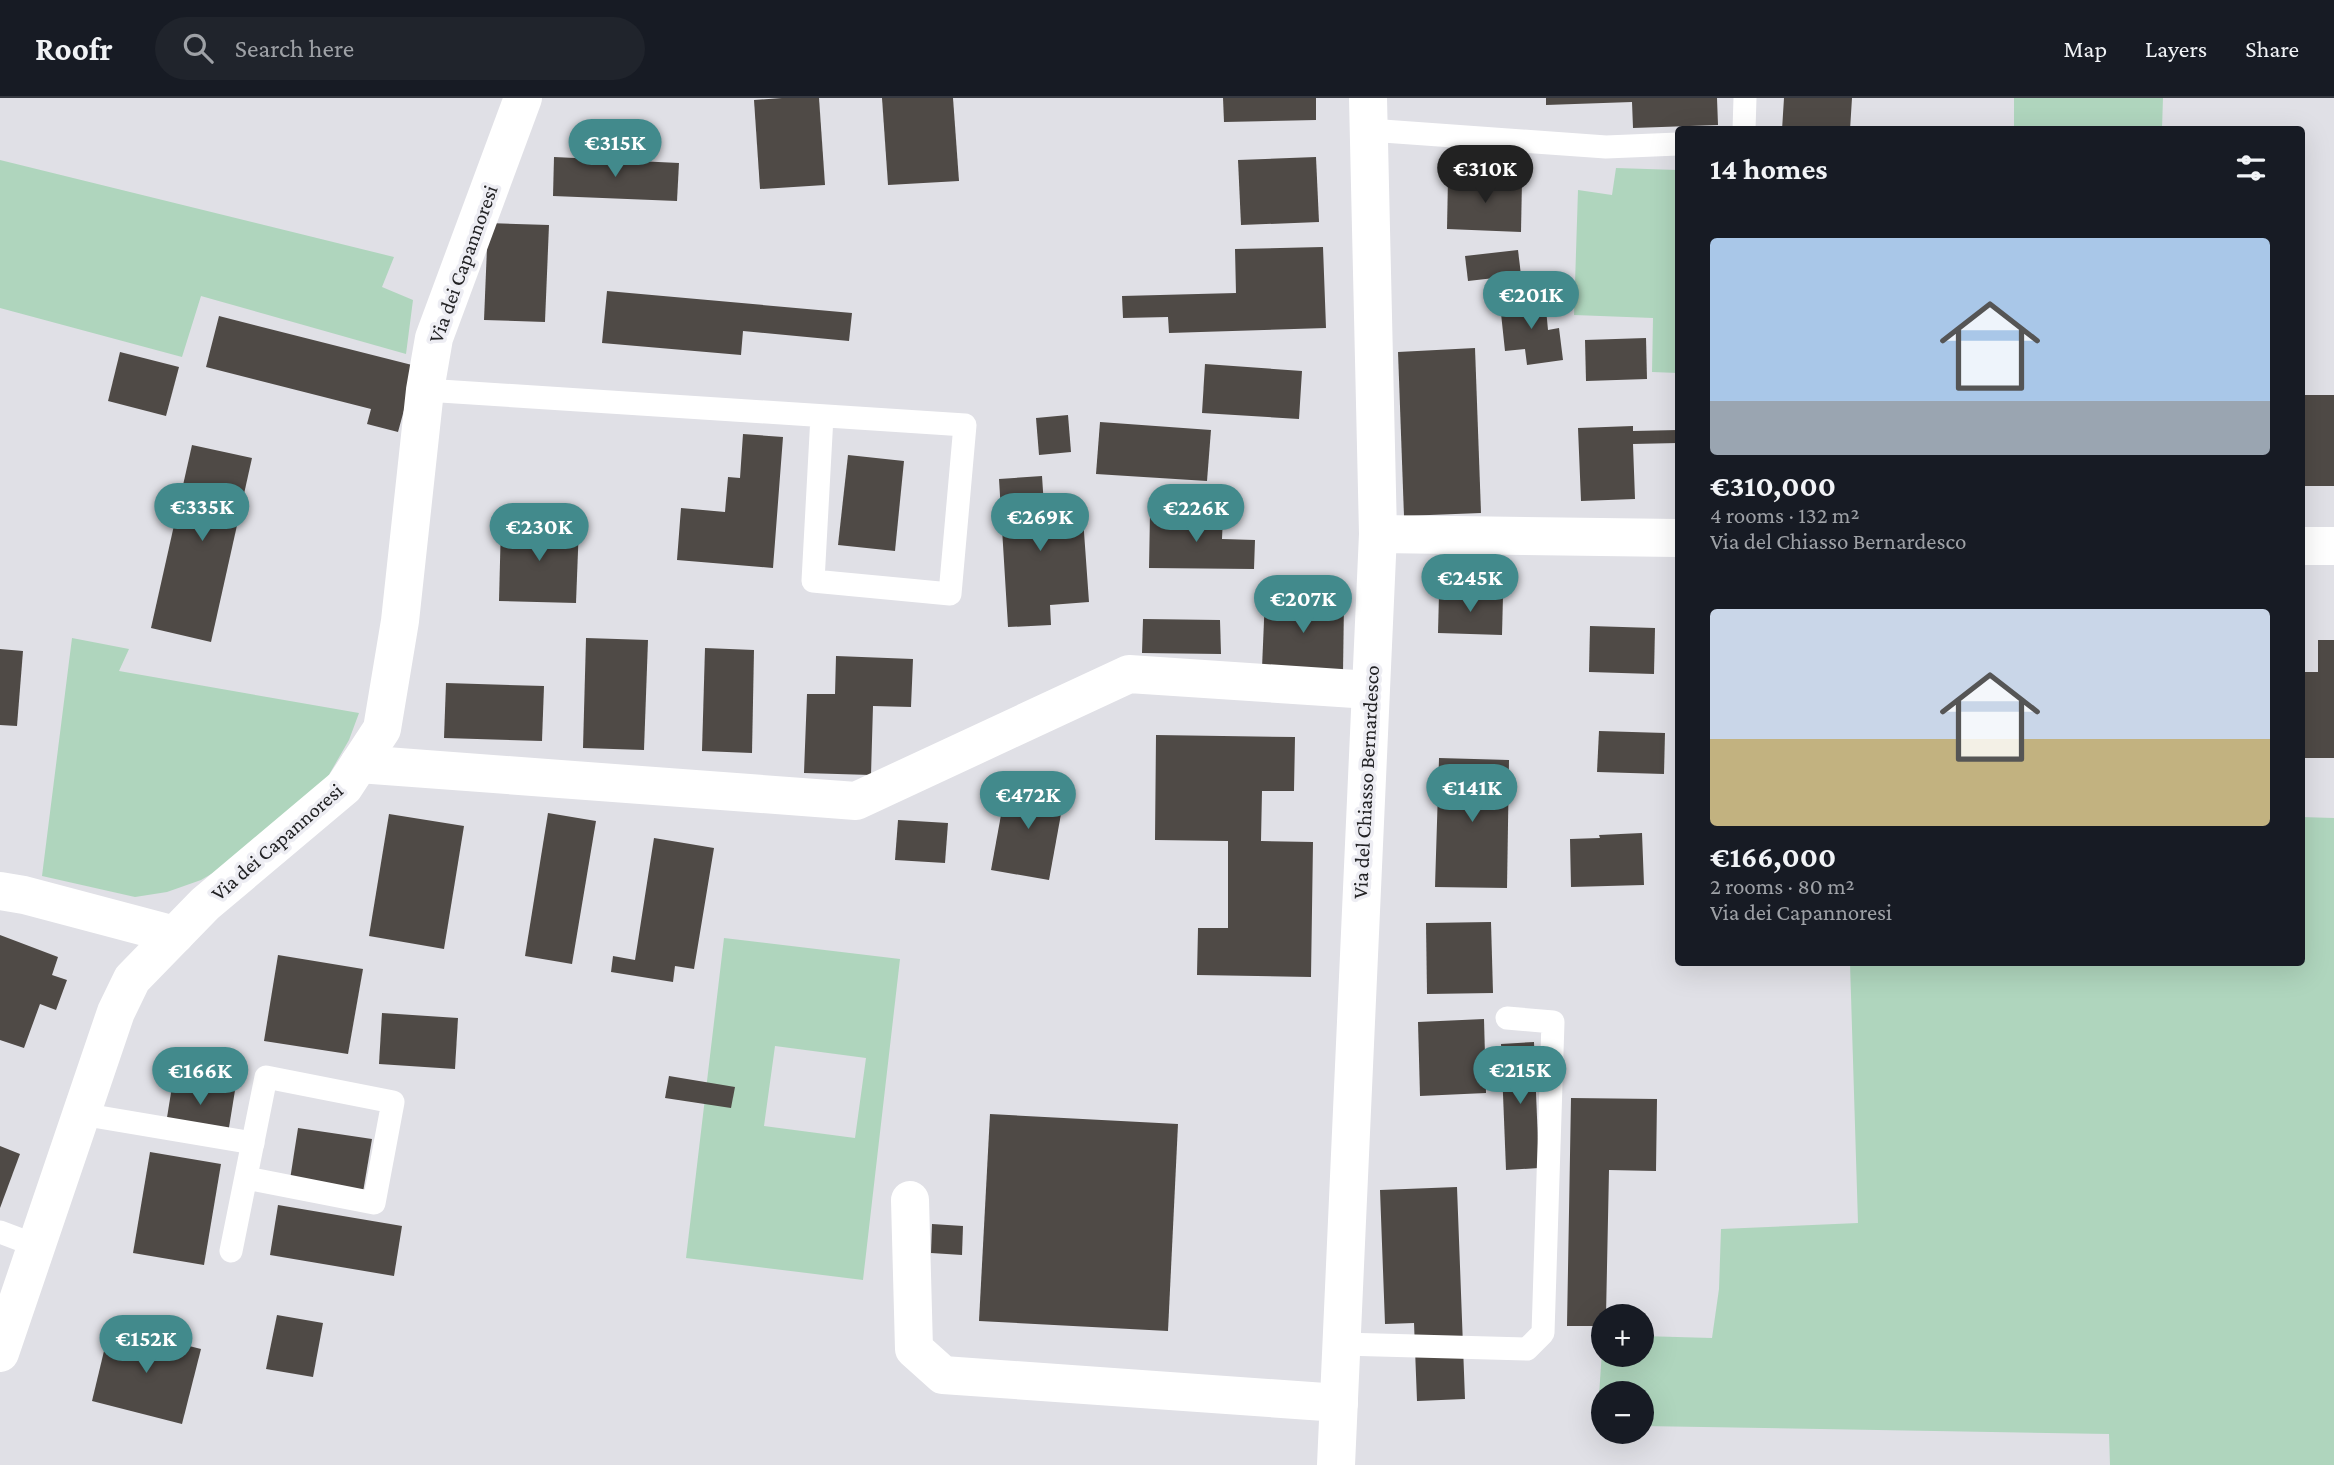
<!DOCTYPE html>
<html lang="en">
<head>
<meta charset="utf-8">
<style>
	:root { --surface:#171b24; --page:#20242c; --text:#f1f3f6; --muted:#9ea1a6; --line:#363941; --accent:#428a8c }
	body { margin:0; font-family:"Crimson Pro",serif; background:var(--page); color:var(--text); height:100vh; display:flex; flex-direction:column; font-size:26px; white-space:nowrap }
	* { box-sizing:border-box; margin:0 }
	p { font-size:23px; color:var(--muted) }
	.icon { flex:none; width:38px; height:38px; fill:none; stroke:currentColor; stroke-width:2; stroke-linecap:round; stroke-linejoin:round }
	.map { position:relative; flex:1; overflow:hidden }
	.side { position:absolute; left:1675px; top:28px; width:630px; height:840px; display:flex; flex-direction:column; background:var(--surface); border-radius:7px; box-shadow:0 7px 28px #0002 }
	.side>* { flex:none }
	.buttons { position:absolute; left:1591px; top:1206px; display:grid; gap:14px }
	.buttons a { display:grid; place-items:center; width:63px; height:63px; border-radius:50%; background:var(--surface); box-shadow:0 7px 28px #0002; font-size:35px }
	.price { position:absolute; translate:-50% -60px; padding:0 16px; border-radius:24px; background:var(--accent); color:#fff; font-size:23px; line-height:46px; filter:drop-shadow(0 2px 4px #0008) }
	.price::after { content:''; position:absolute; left:50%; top:42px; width:21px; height:16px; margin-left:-10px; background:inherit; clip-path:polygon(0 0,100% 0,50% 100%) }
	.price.active { background:#222; color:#fff }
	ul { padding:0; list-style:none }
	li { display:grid; align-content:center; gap:14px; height:371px; padding:0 35px }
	li span { display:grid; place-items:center; height:217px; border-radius:7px; color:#555 }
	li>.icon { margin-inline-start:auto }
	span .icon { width:126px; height:126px; fill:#fffc; stroke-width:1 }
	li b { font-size:30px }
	h2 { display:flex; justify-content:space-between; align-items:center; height:84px; padding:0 35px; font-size:30px }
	header { display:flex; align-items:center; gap:42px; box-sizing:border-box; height:98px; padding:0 35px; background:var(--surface); border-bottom:2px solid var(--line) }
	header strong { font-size:33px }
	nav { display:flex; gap:38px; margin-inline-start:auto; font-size:24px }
	.search { width:490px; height:63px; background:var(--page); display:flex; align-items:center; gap:18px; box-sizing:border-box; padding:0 24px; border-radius:38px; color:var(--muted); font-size:26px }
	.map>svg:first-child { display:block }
	.green { fill:#afd5bd; fill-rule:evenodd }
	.building { fill:#4f4a46 }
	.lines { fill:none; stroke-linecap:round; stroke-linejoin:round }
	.service { stroke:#fff; stroke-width:23 }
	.minor { stroke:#fff; stroke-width:38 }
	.labels { text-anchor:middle; stroke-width:7; stroke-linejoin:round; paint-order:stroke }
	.street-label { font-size:21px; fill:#222224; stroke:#ededf3 }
</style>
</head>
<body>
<header>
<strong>Roofr</strong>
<div class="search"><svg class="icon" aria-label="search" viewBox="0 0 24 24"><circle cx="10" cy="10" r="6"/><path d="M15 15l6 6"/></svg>Search here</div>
<nav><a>Map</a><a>Layers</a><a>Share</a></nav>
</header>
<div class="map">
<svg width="2334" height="1367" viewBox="0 0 2334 1367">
	<rect width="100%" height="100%" fill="#e0e0e6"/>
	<g class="green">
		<path d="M2014 0H2163L2162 31H2014Z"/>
		<path d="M0 62 394 159 382 189 413 202 406 256 201 198 182 259 0 210Z"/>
		<path d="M1616 70 1678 72V275L1652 274 1653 220 1574 217 1578 92 1612 97Z"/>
		<path d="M72 540 129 551 119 573 359 615 349 642 326 682 266 744 201 782 167 794 135 799 42 778Z"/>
		<path d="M2301 719 2334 720V1367H2110L2109 1336 1642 1328V1295H1603V1327H1597L1603 1238V1256H1642V1238L1712 1240 1719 1191 1721 1131 1858 1125 1850 865 2301 864Z"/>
		<path d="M724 840 900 861 863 1182 686 1160ZM775 948 866 960 855 1040 764 1028Z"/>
	</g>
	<g class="building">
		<path d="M782 0H819L825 87 760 91 754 2Z"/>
		<path d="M882 0H953L959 83 888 87Z"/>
		<path d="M1223 0H1316V22L1224 24Z"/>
		<path d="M1546 0H1717L1718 27 1633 30 1632 4 1546 7Z"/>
		<path d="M1784 0H1852L1850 32H1782Z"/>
		<path d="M554 59 679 65 677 103 553 98Z"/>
		<path d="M1316 59 1319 124 1241 127 1238 62Z"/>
		<path d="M1448 80 1522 82 1521 134 1447 131Z"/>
		<path d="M488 125 549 127 545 224 484 222Z"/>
		<path d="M1323 149 1326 230 1169 235 1168 219 1123 220 1122 198 1236 195 1235 151Z"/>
		<path d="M1518 152 1521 177 1468 183 1465 158Z"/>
		<path d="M607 193 852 215 849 243 743 233 741 257 602 245Z"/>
		<path d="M1545 200 1548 232 1559 230 1563 262 1527 267 1525 251 1505 253 1500 206Z"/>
		<path d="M219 218 416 268 398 334 367 326 371 311 206 269Z"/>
		<path d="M1646 240 1647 281 1586 283 1585 242Z"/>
		<path d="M1475 250 1481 415 1404 418 1398 254Z"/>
		<path d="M120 254 179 269 166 318 108 303Z"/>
		<path d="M1205 266 1302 273 1299 321 1202 315Z"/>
		<rect x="2301" y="297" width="33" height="91"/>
		<path d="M1068 317 1071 354 1039 357 1036 320Z"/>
		<path d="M1100 324 1211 332 1207 383 1096 376Z"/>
		<path d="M1633 328V333L1678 332V345L1633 346 1635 401 1581 403 1578 330Z"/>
		<path d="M743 336 783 339 773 470 677 462 681 410 725 414 728 379 740 380Z"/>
		<path d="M192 347 252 360 211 544 151 530Z"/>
		<path d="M848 357 904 363 895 453 838 447Z"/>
		<path d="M1042 378 1044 408 1082 406 1089 504 1050 507 1051 527 1008 529 999 381Z"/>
		<path d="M1150 416 1223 418 1222 441 1255 442 1254 471 1149 470Z"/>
		<path d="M501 425 579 427 576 505 499 503Z"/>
		<path d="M1439 496 1503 498 1502 537 1438 535Z"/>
		<path d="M1265 499 1344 504 1343 575 1262 570Z"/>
		<path d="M1143 521 1220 522 1221 556 1142 555Z"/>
		<path d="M1590 528 1655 530 1654 576 1589 574Z"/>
		<path d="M586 540 648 542 644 652 583 650Z"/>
		<path d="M2318 542H2334V660H2301V574H2318Z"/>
		<path d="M705 550 754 552 752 655 702 653Z"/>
		<path d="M0 551 23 553 17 628 0 627Z"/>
		<path d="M836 558 913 561 911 609 873 608 871 677 804 675 807 596H835Z"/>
		<path d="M446 585 544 588 542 643 444 640Z"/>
		<path d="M1599 633 1665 635 1664 676 1597 674Z"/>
		<path d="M1156 637 1295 639 1294 693H1262L1261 743 1313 744 1311 879 1197 877 1198 830H1228V743L1155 742Z"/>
		<path d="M1439 660 1509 662 1507 790 1435 789Z"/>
		<path d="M1007 684 1065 694 1049 782 991 772Z"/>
		<path d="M548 715 596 723 572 866 525 858Z"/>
		<path d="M389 716 464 728 444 851 369 838Z"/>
		<path d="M898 722 948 725 945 765 895 762Z"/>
		<path d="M1642 735 1644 787 1571 789 1570 741 1600 740 1599 737Z"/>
		<path d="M654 740 714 750 694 871 675 868 673 884 611 874 613 858 635 862Z"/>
		<path d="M1491 824 1493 895 1427 896 1426 825Z"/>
		<path d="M0 837 58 859 52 877 67 882 56 912 40 906 24 950 0 942Z"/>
		<path d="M278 857 363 871 348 956 264 943Z"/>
		<path d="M382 915 458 920 455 971 379 966Z"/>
		<path d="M1484 921 1486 995 1420 998 1418 924Z"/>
		<path d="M1534 944 1539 1070 1506 1072 1501 946Z"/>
		<path d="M175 970 237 980 226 1048 164 1038Z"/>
		<path d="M669 978 735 989 731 1010 665 1000Z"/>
		<path d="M1571 1000 1657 1001 1656 1073 1609 1072 1606 1218H1603V1228H1567Z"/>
		<path d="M990 1016 1178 1026 1168 1233 979 1223Z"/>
		<path d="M298 1030 372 1041 362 1100 289 1088Z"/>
		<path d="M0 1048 20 1056 0 1110Z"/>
		<path d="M150 1054 221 1066 204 1167 133 1155Z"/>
		<path d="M1457 1089 1465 1301 1417 1303 1414 1225 1385 1226 1380 1092Z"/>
		<path d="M278 1107 402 1128 394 1178 270 1157Z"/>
		<path d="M932 1126 963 1128 962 1157 931 1155Z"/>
		<path d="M277 1217 323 1225 313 1279 266 1271Z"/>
		<path d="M110 1228 201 1251 182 1326 92 1303Z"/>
	</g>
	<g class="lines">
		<g class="service">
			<path d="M1369 32 1606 49 1678 46"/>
			<path d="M1744 32 1745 0"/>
			<path d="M425 292 965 327 950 496 813 483 822 318"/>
			<path d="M81 1016 253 1045"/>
			<path d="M0 1134 37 1148"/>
			<path d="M231 1153 266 979 393 1004 374 1105 246 1080"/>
			<path d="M1342 1246 1527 1251 1543 1235 1553 924 1507 920"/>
		</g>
		<g class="minor">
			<path d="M1378 436 1678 440"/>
			<path d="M2301 448H2334"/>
			<path d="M359 666 856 703 1129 576 1370 592"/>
			<path d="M0 793 24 797 175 837"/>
			<path d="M910 1102 914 1251 943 1277 1339 1305"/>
			<path d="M0 1255 116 914 132 881 205 806 344 689 382 631 400 523 425 292 434 240 523 0"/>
			<path d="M1336 1367 1378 436 1368 0"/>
		</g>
	</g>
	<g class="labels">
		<g class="street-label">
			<text transform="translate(463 166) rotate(-70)" y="7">Via dei Capannoresi</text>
			<text transform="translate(1366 684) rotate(-87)" y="7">Via del Chiasso Bernardesco</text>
			<text transform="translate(277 744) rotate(-41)" y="7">Via dei Capannoresi</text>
		</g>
	</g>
</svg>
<div class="buttons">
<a>+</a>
<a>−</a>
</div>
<b class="price" style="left:615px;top:81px">€315K</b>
<b class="price active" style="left:1485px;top:107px">€310K</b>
<b class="price" style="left:1531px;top:233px">€201K</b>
<b class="price" style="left:202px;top:445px">€335K</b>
<b class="price" style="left:1196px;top:446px">€226K</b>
<b class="price" style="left:1040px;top:455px">€269K</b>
<b class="price" style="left:539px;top:465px">€230K</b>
<b class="price" style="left:1470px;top:516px">€245K</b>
<b class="price" style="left:1303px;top:537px">€207K</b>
<b class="price" style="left:1472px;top:726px">€141K</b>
<b class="price" style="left:1028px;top:733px">€472K</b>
<b class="price" style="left:1520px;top:1008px">€215K</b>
<b class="price" style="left:200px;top:1009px">€166K</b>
<b class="price" style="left:146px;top:1277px">€152K</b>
<section class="side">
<h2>14 homes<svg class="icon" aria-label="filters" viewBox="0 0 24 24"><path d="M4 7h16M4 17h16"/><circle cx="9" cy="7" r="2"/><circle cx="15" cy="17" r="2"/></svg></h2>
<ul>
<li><span style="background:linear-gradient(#a9c7e8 75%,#9aa5b1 0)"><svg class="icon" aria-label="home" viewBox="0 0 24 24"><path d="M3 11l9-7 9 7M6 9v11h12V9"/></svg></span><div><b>€310,000</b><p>4 rooms · 132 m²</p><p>Via del Chiasso Bernardesco</p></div></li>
<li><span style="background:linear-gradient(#c9d6e8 60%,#c2b280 0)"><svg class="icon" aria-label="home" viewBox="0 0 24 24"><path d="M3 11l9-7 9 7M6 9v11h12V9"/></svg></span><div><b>€166,000</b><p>2 rooms · 80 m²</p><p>Via dei Capannoresi</p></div></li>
</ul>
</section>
</div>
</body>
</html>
